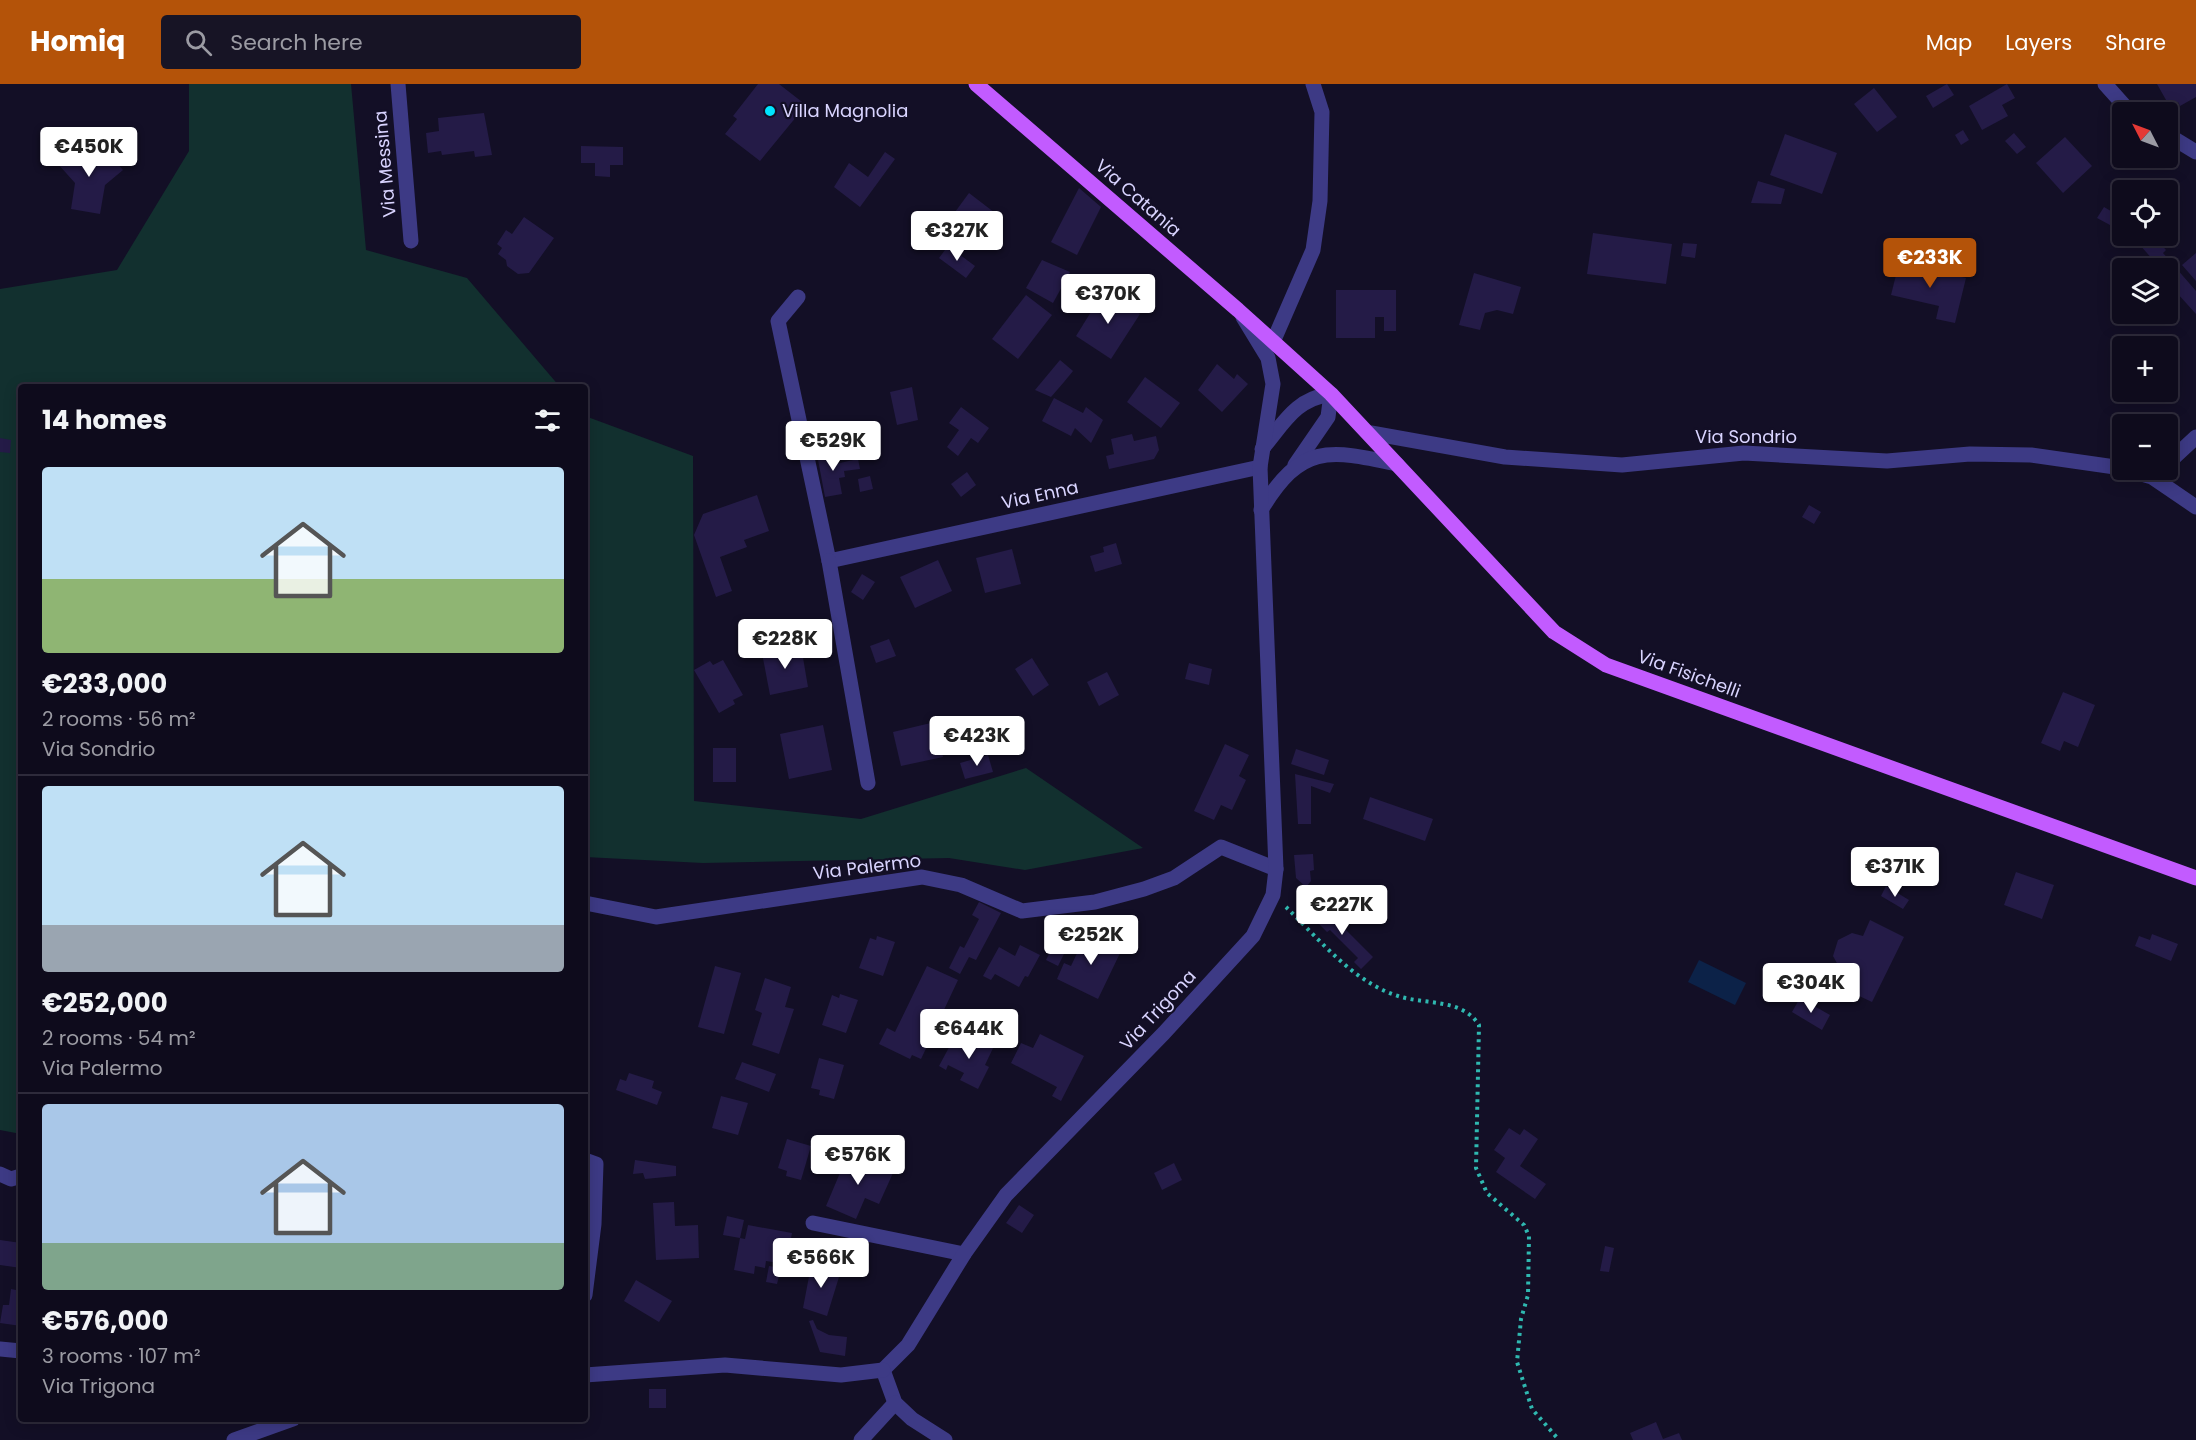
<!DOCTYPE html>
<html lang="en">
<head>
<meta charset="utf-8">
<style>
	:root { --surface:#0e0b1c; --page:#171425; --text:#f1f3f6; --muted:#9b9ba3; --line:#2e2b3b; --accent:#b45309 }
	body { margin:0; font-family:Poppins,sans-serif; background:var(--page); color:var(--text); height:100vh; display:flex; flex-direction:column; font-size:22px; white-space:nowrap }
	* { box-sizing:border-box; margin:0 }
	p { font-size:20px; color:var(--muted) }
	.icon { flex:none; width:33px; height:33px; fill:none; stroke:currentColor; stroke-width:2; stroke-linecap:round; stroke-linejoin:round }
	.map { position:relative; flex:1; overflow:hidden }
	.sheet { position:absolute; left:18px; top:300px; width:570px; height:1038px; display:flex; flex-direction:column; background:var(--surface); border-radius:6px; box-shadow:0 3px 15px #0003,0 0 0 2px var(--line) }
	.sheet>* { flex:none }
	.needle { width:39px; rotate:312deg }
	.buttons { position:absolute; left:2112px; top:18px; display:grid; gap:12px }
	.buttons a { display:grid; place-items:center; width:66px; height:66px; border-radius:6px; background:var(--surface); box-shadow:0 3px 15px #0003,0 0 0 2px var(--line); font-size:30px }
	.price { position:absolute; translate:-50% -51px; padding:0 14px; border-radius:6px; background:#fff; color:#222; font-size:20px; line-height:39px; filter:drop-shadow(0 2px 3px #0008) }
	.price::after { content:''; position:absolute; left:50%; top:36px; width:18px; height:14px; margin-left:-9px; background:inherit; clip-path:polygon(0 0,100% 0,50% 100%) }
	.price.selected { background:var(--accent); color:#fff }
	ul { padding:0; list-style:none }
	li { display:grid; align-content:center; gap:12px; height:318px; padding:0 24px }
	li+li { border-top:2px solid var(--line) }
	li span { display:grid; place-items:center; height:186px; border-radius:6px; color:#555 }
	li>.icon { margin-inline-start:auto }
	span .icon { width:108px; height:108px; fill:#fffc; stroke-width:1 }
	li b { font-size:26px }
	h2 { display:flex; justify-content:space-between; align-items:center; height:72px; padding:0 24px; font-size:26px }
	header { display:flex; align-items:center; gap:36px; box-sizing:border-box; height:84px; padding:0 30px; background:var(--accent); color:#fff }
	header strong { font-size:28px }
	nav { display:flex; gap:33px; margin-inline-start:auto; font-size:21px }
	.search { width:420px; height:54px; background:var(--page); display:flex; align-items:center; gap:15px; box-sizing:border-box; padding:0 21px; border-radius:6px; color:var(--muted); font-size:22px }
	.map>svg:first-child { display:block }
	.green { fill:#12302f }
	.water { fill:#0c2248 }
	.building { fill:#241b47 }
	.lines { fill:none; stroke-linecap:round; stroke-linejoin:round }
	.path { stroke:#2fb8b0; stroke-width:4; stroke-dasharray:3 4.5; stroke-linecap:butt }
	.minor { stroke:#3d3a85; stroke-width:15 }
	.major { stroke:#c25bff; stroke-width:15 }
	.poi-dot { fill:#00e5ff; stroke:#130f26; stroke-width:2 }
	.labels { text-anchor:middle; stroke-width:4.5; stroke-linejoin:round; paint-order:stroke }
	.poi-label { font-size:18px; fill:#d9d4ff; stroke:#130f26; text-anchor:start }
	.street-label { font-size:18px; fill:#d9d4ff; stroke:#130f26 }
</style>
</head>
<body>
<header>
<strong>Homiq</strong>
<div class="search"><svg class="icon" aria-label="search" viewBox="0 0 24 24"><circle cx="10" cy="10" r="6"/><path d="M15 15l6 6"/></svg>Search here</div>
<nav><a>Map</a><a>Layers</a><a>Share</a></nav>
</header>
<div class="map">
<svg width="2196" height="1356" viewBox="0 0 2196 1356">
	<rect width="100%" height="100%" fill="#130f26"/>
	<g class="green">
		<path d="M189 0H351L366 166 467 194 560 303H21V1050L0 1046V205L117 186 189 67Z"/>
		<path d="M585 332 693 372 694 717 861 735 1026 684 1143 764 1025 786 949 774 703 779 585 773Z"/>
	</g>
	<path class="water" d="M1699 876 1746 899 1735 921 1688 898Z"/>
	<g class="building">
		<path d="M758 0H779L806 21 760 77 725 50 737 35 733 32Z"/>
		<path d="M1947 0 1954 11 1933 24 1926 12Z"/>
		<path d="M2007 0 2015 14 2002 21 2008 32 1982 46 1969 22Z"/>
		<path d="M2157 0H2196V13L2180 22 2178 18 2170 23Z"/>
		<path d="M1874 4 1897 33 1877 48 1854 20Z"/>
		<path d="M484 29 492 71 475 73 474 67 442 71 441 67 428 69 426 49 439 47 438 34Z"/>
		<path d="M1963 46 1969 56 1961 61 1955 51Z"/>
		<path d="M2014 49 2026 63 2017 70 2005 57Z"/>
		<path d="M1785 50 1837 69 1822 110 1770 91Z"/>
		<path d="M2065 53 2092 82 2063 109 2036 79Z"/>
		<path d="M81 60 95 76 105 66 123 86 105 101 100 130 71 125 75 99 58 80Z"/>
		<path d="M581 62 623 63V81H610V93L595 92V79H581Z"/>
		<path d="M885 68 895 75 860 123 834 103 849 79 868 93Z"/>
		<path d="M1758 97 1785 105 1781 120 1751 119Z"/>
		<path d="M1079 104 1101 123 1077 171 1051 158Z"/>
		<path d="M969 109 999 132 974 165 944 143Z"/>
		<path d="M2104 123 2116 130 2110 141 2097 134Z"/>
		<path d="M524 133 554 154 529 189 518 190 507 182 506 176 498 170 502 164 497 160 506 146 512 150Z"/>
		<path d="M1593 149 1672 160 1666 200 1587 190Z"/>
		<path d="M2132 152H2153L2166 166 2163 169 2196 207V230L2168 199V184H2155L2151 180 2154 177Z"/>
		<path d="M1683 159 1697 160 1695 174 1681 172Z"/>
		<path d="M948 162 975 182 966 194 939 174Z"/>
		<path d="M2196 169V197L2182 181Z"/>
		<path d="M1042 176 1070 188 1053 219 1026 204Z"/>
		<path d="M1899 179 1966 194 1955 239 1936 235 1939 222 1891 211Z"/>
		<path d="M1474 189 1521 203 1513 230 1497 226 1485 229 1480 246 1459 241Z"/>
		<path d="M1336 206H1396V247H1384V233H1375V254H1336Z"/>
		<path d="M1104 207 1140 230 1111 275 1076 252Z"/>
		<path d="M1026 211 1052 231 1018 275 992 255Z"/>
		<path d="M1060 276 1073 287 1064 298 1051 313 1035 306Z"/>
		<path d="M1217 280 1234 295 1237 290 1248 300 1222 328 1198 306Z"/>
		<path d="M1145 293 1180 319 1161 344 1127 318Z"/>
		<path d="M912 303 918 336 897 341 890 308Z"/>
		<path d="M1054 314 1083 329 1086 323 1103 336 1091 359 1075 344 1071 352 1042 337Z"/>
		<path d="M961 323 989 344 978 359 971 354 958 372 947 363 959 346 949 339Z"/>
		<path d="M1132 350 1134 357 1156 352 1159 366 1154 375 1109 385 1106 372 1114 370 1111 355Z"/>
		<path d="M0 354 11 356 10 369 0 368Z"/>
		<path d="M828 362 830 374 834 373 835 380 858 375 860 385 844 387 845 393 839 394 842 410 825 413 816 365Z"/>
		<path d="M967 388 976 401 961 413 951 400Z"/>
		<path d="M870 392 873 405 860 408 858 395Z"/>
		<path d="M757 411 769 447 744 456 747 463 720 473 732 507 716 513 694 451 703 430Z"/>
		<path d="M1809 421 1821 428 1814 440 1802 433Z"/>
		<path d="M1116 459 1122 480 1095 488 1090 472 1104 468 1103 463Z"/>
		<path d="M1012 465 1021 500 985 509 976 474Z"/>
		<path d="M938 476 952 507 915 524 900 493Z"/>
		<path d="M862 490 875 498 863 516 851 508Z"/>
		<path d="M889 555 896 572 876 579 870 562Z"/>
		<path d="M801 562 808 603 770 611 762 569Z"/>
		<path d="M1032 574 1049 601 1033 612 1015 585Z"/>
		<path d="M723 576 743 611 733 616 735 620 719 629 694 586 710 577 713 581Z"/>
		<path d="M1189 579 1212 585 1209 601 1185 595Z"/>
		<path d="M1107 588 1119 611 1099 622 1087 598Z"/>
		<path d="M2063 608 2095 621 2078 663 2064 657 2060 667 2041 659Z"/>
		<path d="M935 638 943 673 901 682 893 648Z"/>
		<path d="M823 641 832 686 789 695 780 650Z"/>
		<path d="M1225 660 1249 671 1239 692 1246 696 1232 726 1221 721 1214 736 1194 727Z"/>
		<rect x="713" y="664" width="23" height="34"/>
		<path d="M1296 665 1329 676 1324 691 1291 680Z"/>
		<path d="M988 671 993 688 965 695 960 679Z"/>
		<path d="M1295 690 1334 700 1330 709 1311 702V740H1298Z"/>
		<path d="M1370 713 1433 735 1425 757 1363 735Z"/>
		<path d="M1313 770 1314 786 1310 787 1311 797 1306 803 1296 794 1294 771Z"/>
		<path d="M2016 788 2054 801 2042 835 2004 821Z"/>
		<path d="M1886 802 1909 816 1903 825 1881 812Z"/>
		<path d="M979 818 1001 829 976 876 969 873 960 890 949 884 960 862 964 864 979 835 972 831Z"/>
		<path d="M1321 821 1373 873 1361 885 1354 878 1358 874 1330 846 1327 848 1311 832Z"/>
		<path d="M1870 836 1904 853 1872 918 1838 902 1846 886 1838 881 1833 872 1838 856 1852 849 1863 852Z"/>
		<path d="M1087 848 1122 865 1098 915 1057 895 1064 879 1071 882Z"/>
		<path d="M2152 850 2178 860 2171 877 2135 862 2139 852 2150 856Z"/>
		<path d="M877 852 895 858 883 892 859 884 870 854 876 856Z"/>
		<path d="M1057 854 1069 860 1058 882 1046 876Z"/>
		<path d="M1020 861 1040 871 1028 893 1025 892 1019 903 995 890 991 896 983 892 999 863 1015 872Z"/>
		<path d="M715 882 741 889 724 950 698 943Z"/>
		<path d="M927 882 958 896 942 930 938 928 928 948 933 950 921 975 912 971 910 975 879 960 887 944 895 948Z"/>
		<path d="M765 894 791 903 785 923 794 925 779 970 752 961 762 929 755 926Z"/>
		<path d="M840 910 858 916 846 949 822 941 832 911 839 914Z"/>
		<path d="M1800 914 1830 931 1822 946 1792 928Z"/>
		<path d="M1040 950 1084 972 1061 1017 1052 1012 1057 1003 1011 979 1021 959 1033 964Z"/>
		<path d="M974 951 994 962 985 981 989 983 978 1005 960 996 964 989 948 981 946 986 939 982 953 956 968 963Z"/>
		<path d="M819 974 844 981 834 1015 819 1011 820 1006 811 1004Z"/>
		<path d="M742 978 776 990 769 1008 735 995Z"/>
		<path d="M629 989 654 997 652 1004 662 1008 657 1021 616 1006 620 995 626 997Z"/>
		<path d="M721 1012 748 1019 738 1051 712 1044Z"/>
		<path d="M1509 1044 1520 1051 1524 1045 1538 1055 1520 1082 1546 1100 1535 1115 1496 1088 1505 1074 1494 1066Z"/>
		<path d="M787 1055 811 1062 801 1096 786 1092 787 1087 778 1084Z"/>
		<path d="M848 1070 893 1089 879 1120 865 1114 856 1135 826 1122Z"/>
		<path d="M635 1076 676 1082V1092L645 1095 643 1089 633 1090Z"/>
		<path d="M1174 1079 1182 1096 1162 1106 1154 1089Z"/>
		<path d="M674 1118 675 1142 698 1141 699 1174 656 1176 653 1119Z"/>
		<path d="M1019 1121 1034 1131 1022 1149 1006 1139Z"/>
		<path d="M727 1132 744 1136 740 1154 723 1151Z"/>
		<path d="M748 1141 792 1149 786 1180 766 1177 765 1184 755 1182 754 1190 734 1186 740 1154 745 1155Z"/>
		<path d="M831 1154 846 1162 837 1180 822 1172Z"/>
		<path d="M0 1156 21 1159V1184L0 1181Z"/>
		<path d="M1605 1162 1614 1164 1609 1188 1600 1187Z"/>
		<path d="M823 1178 837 1183 836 1191 839 1193 827 1232 803 1224 811 1182 821 1186Z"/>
		<path d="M769 1182 781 1184 777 1200 766 1198Z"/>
		<path d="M636 1196 672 1217 659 1238 624 1217Z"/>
		<path d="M11 1205 21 1207V1242L0 1239 3 1221H9Z"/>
		<path d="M813 1236 817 1245 829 1251 847 1253 845 1272 820 1268 809 1237Z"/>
		<rect x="649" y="1305" width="17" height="19"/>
		<path d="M1656 1338 1663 1355 1679 1349 1682 1356H1633L1630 1349Z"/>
	</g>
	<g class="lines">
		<path class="path" d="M1286 823C1319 855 1353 898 1398 912 1425 921 1462 914 1479 941L1476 1084 1487 1109 1524 1141 1529 1152 1528 1211 1521 1235 1517 1278 1532 1325 1559 1356"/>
		<g class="minor">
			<path d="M398 0 411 157"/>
			<path d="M2105 0 2130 28"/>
			<path d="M2168 51 2196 68"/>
			<path d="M798 213 778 237 829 477 1260 383"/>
			<path d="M1273 258 1313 166 1320 117 1322 28 1313 0"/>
			<path d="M1371 349 1505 373 1622 381 1744 369 1887 377 1970 370 2031 371 2122 384"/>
			<path d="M1262 365C1284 339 1295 315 1331 310L1328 333 1295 381"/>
			<path d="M2168 379 2196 353"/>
			<path d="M2128 386 2152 393 2196 423"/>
			<path d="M1261 426C1301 360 1327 365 1397 380"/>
			<path d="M829 477 868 699"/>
			<path d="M585 819 656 833 922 793 961 801 1022 827 1095 818 1144 805 1174 794 1221 763 1276 785"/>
			<path d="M585 1076 596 1080 594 1140 585 1211"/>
			<path d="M0 1090 11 1095 21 1092"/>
			<path d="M813 1139 964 1170"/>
			<path d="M0 1265 21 1267"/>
			<path d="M883 1286 908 1261 964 1170 1006 1111 1164 949 1253 852 1273 811 1276 785 1260 383 1273 300 1268 274 1243 233"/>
			<path d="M883 1286 895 1319 912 1335 945 1356"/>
			<path d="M585 1291 725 1281 841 1291 883 1286"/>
			<path d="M234 1356 293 1335"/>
			<path d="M861 1356 895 1319"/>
		</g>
		<path class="major" d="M976 0 1238 226 1331 310 1554 548 1606 581 2196 794"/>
	</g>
	<circle class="poi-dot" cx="770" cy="27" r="6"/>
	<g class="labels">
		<g class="poi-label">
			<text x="782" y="33">Villa Magnolia</text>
		</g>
		<g class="street-label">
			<text transform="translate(385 80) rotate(-95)" y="6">Via Messina</text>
			<text transform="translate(1138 114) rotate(41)" y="6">Via Catania</text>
			<text x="1746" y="359">Via Sondrio</text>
			<text transform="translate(1040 411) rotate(-12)" y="6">Via Enna</text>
			<text transform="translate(1689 590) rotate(20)" y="6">Via Fisichelli</text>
			<text transform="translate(867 783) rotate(-7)" y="6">Via Palermo</text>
			<text transform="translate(1158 926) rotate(-47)" y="6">Via Trigona</text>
		</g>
	</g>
</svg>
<div class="buttons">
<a><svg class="needle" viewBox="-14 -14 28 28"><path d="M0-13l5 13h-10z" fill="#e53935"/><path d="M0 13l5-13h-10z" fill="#9b9ba3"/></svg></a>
<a><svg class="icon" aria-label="locate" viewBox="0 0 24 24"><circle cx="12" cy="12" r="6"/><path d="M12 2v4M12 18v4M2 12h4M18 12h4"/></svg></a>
<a><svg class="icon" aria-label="layers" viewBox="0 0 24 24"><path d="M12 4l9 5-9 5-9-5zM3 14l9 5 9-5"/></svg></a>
<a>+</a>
<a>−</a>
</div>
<b class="price" style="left:89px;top:94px">€450K</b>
<b class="price" style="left:957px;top:178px">€327K</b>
<b class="price selected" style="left:1930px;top:205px">€233K</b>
<b class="price" style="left:1108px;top:241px">€370K</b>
<b class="price" style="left:833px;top:388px">€529K</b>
<b class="price" style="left:785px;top:586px">€228K</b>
<b class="price" style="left:977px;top:683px">€423K</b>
<b class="price" style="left:1895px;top:814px">€371K</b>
<b class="price" style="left:1342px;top:852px">€227K</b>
<b class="price" style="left:1091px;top:882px">€252K</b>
<b class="price" style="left:1811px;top:930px">€304K</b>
<b class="price" style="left:969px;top:976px">€644K</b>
<b class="price" style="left:858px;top:1102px">€576K</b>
<b class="price" style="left:821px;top:1205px">€566K</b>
<section class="sheet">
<h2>14 homes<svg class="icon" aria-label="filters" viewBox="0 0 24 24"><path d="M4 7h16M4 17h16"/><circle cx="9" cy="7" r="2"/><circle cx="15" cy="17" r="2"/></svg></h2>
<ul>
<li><span style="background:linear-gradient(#bfe0f5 60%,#8fb573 0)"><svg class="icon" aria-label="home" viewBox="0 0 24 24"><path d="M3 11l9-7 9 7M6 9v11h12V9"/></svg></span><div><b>€233,000</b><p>2 rooms · 56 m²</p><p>Via Sondrio</p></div></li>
<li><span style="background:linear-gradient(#bfe0f5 75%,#9aa5b1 0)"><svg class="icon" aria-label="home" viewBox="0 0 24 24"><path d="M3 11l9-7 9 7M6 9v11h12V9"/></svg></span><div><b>€252,000</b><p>2 rooms · 54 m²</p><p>Via Palermo</p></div></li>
<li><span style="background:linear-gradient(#a9c7e8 75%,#7fa58c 0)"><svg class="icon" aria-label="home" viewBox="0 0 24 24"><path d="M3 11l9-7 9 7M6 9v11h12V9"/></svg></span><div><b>€576,000</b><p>3 rooms · 107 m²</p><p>Via Trigona</p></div></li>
</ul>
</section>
</div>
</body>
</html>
